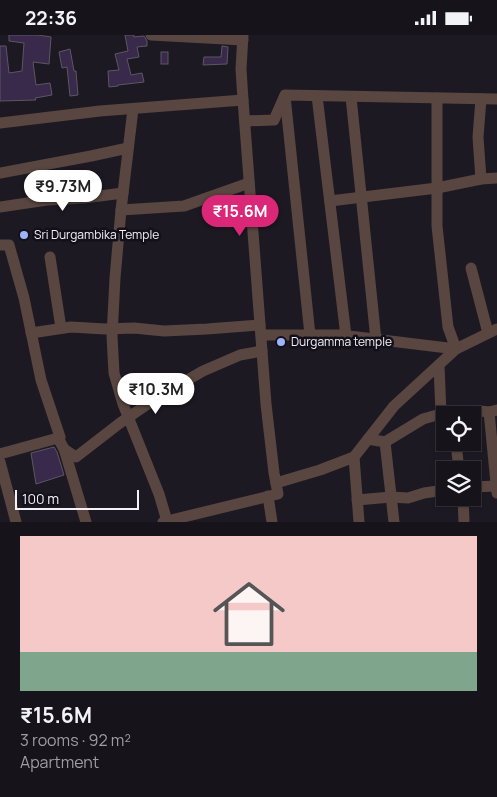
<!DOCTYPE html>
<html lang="en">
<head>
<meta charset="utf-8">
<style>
	:root { --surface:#16131a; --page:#232027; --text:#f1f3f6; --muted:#9e9ea2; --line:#353239; --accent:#db2777 }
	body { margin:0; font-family:Manrope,sans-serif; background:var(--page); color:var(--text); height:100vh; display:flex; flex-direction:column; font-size:19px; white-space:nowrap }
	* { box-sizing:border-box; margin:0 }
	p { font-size:16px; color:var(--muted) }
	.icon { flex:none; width:28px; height:28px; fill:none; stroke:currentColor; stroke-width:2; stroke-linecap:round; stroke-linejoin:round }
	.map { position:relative; height:487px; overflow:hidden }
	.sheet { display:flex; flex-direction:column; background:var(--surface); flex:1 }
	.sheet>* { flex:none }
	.buttons { position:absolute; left:436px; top:371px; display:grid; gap:10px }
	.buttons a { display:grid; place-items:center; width:45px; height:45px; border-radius:0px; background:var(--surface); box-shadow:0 1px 4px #0004,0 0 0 1px var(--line); font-size:25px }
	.scale { position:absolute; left:15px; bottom:12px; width:124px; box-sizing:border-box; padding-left:5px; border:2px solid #f4f1f8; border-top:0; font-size:14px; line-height:18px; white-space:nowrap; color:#f4f1f8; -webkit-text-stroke:4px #141019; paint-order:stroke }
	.price { position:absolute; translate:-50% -42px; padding:0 11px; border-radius:18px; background:#fff; color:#222; font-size:16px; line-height:32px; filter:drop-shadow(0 1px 2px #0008) }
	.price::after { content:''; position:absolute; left:50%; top:30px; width:15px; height:11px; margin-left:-8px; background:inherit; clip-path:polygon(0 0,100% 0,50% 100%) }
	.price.selected { background:var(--accent); color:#fff }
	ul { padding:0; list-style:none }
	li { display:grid; align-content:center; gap:10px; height:265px; padding:0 20px }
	li span { display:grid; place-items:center; height:155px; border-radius:0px; color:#555 }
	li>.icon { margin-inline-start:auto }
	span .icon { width:90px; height:90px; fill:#fffc; stroke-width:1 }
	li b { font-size:21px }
	.status { display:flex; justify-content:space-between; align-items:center; height:35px; padding:0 25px; background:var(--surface); direction:ltr }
	.status svg { height:14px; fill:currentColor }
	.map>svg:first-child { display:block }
	.building { fill:#39294b; stroke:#5c5763 }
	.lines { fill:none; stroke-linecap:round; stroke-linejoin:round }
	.minor { stroke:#594640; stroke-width:11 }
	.poi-dot { fill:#9db4fd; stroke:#141019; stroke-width:2 }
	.labels { text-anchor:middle; stroke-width:5; stroke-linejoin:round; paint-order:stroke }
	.poi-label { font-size:12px; fill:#f4f1f8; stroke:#141019; text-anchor:start }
</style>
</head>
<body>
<div class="status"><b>22:36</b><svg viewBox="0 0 49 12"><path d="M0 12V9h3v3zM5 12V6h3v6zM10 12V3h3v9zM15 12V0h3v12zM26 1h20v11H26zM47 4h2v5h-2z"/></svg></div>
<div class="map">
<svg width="497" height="487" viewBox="0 0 497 487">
	<rect width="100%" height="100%" fill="#1d1923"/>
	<g class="building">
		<path d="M9 0H38L51 2 49 29 33 27 36 50 50 48 52 60 35 63 36 65 0 66V11H6L9 38 22 36 24 8 9 6Z"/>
		<path d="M125 0H134V2L144 1 147 6V11L137 12 139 22 127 24 131 40 142 38 144 47 118 50V51L109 52 108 36 119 35 115 19 128 16Z"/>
		<path d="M222 11 228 12 227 29 203 30 204 22H221Z"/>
		<path d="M70 14 74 36H76L78 60 70 61 67 32 62 33 59 17Z"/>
		<rect x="161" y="17" width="7" height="12"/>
		<path d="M54 412 57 417 64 440 36 449 31 418Z"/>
	</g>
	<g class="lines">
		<g class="minor">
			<path d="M151 0 243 5"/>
			<path d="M243 0 241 34 243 65"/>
			<path d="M285 61 310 300"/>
			<path d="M317 61 346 301"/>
			<path d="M351 62 376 305"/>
			<path d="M481 64 478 102 481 144"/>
			<path d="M133 74 121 175 115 243 112 301 114 338 123 369 159 459 167 486"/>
			<path d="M245 86 274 85 285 60 497 64"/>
			<path d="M0 88 100 76 243 65 266 369 274 438 278 459 163 487"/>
			<path d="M0 138 91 121 128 113"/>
			<path d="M330 166 437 153 481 144 497 143"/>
			<path d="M0 172 47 165 84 163 123 158"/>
			<path d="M121 175 184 171 249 148"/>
			<path d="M0 210H9L24 263 41 345 60 402 58 403 64 414 86 487"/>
			<path d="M50 222 61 293"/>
			<path d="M471 233 488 298"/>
			<path d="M31 298 71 292 105 294 134 293 164 296 207 294 260 290"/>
			<path d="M261 300H341L456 314 448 292 437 191V63"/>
			<path d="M439 330 441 379"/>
			<path d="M451 376H480L489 377 497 375"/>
			<path d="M489 377 497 458"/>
			<path d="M368 404 385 407 394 487"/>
			<path d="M385 407 423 384 451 376 452 380"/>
			<path d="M456 408 459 435"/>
			<path d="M64 414 76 422 120 388 158 362 203 336 240 320 262 316"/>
			<path d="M0 419 58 403"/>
			<path d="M354 422 359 487"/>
			<path d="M0 427 16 487"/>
			<path d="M276 448 320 435 354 422 394 371 456 314 497 294"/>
			<path d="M472 452 497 451"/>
			<path d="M268 461 272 487"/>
			<path d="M463 462 464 487"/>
			<path d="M357 465 391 462 408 463 424 458 445 455"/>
		</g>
	</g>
	<g class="poi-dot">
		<circle cx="24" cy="200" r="5"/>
		<circle cx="281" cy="307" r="5"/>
	</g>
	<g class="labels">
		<g class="poi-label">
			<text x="34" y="204">Sri Durgambika Temple</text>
			<text x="291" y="311">Durgamma temple</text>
		</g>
	</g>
</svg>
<div class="buttons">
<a><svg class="icon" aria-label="locate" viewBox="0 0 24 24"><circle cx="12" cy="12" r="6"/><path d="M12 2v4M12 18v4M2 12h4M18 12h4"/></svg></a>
<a><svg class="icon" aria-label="layers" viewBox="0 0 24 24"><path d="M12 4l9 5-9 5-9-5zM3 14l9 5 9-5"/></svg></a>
</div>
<div class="scale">100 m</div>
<b class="price" style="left:63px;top:177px">₹9.73M</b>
<b class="price selected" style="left:240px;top:202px">₹15.6M</b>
<b class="price" style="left:156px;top:380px">₹10.3M</b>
</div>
<section class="sheet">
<ul>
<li><span style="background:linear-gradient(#f6c9c9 75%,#7fa58c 0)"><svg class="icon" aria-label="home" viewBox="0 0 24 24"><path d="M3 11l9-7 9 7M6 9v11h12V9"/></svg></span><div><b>₹15.6M</b><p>3 rooms · 92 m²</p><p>Apartment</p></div></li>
</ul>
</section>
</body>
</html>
